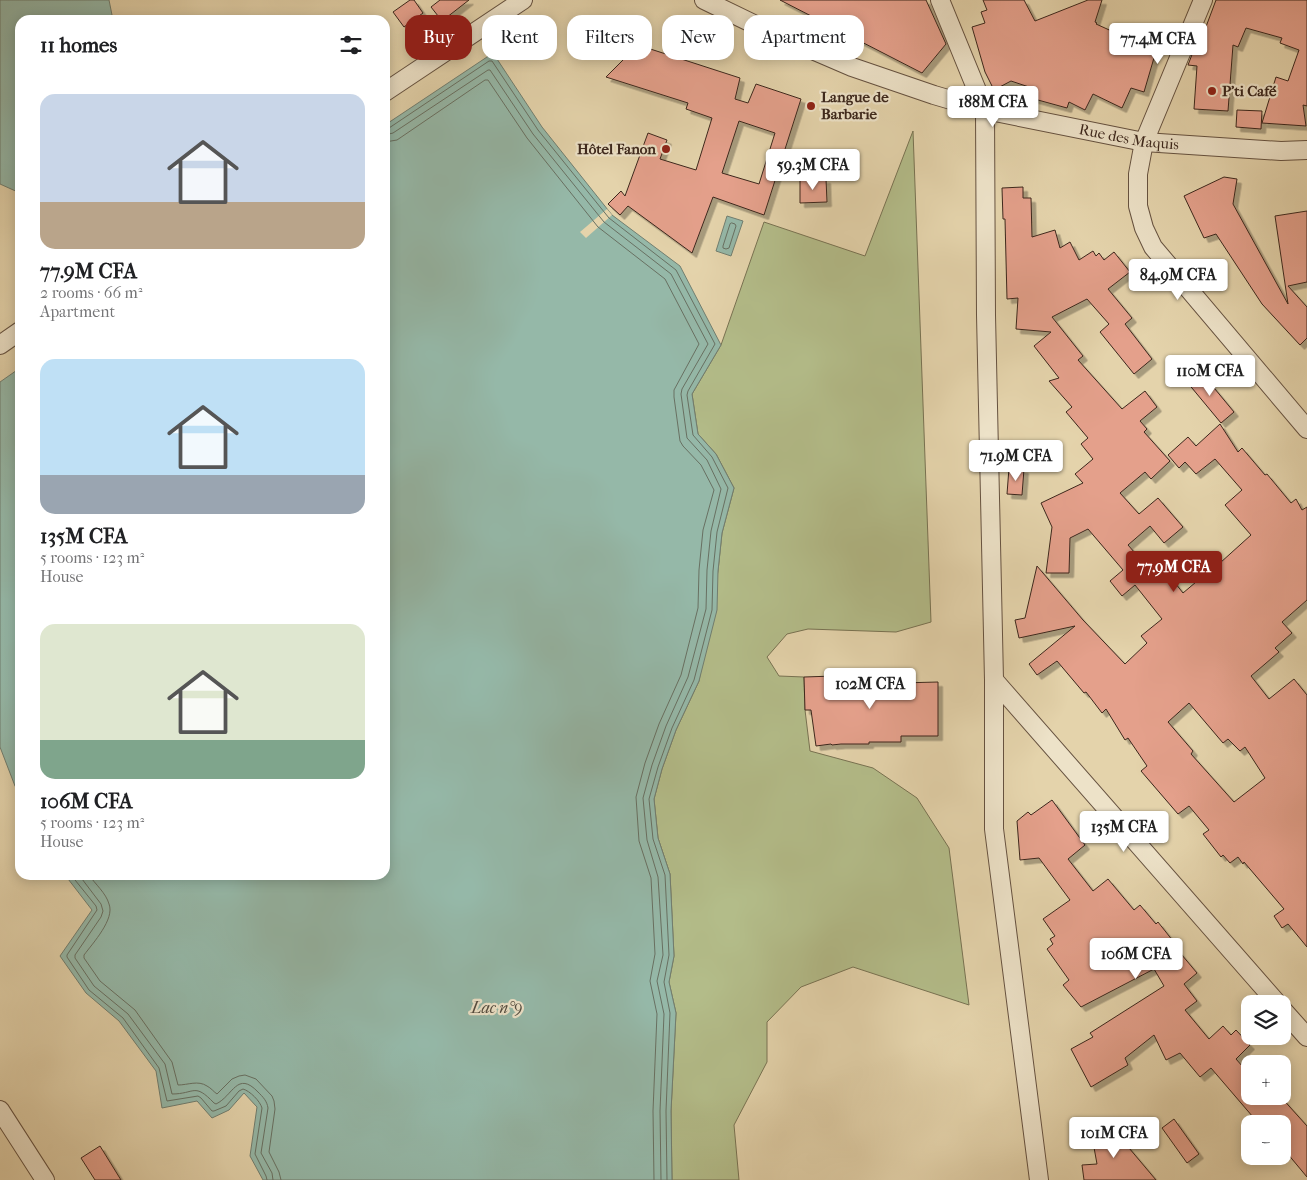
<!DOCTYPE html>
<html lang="en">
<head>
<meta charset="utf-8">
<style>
	:root { --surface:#fff; --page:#f2f2f2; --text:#202124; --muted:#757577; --accent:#8f2418 }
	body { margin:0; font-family:"IM FELL French Canon",serif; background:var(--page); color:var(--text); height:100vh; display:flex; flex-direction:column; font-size:19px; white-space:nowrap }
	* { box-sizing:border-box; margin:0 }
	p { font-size:16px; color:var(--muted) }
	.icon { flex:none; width:28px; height:28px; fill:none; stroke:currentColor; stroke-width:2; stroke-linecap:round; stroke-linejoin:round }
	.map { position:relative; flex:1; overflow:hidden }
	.side { position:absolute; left:15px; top:15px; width:375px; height:865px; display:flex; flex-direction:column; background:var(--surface); border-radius:15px; box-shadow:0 2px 12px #0003 }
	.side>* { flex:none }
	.hud { position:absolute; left:405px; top:15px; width:475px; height:45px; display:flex; gap:10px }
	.controls { position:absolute; left:1241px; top:995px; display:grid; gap:10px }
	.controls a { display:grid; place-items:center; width:50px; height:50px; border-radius:10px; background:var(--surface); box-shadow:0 2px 12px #0003; font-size:25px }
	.price { position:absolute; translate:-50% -42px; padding:0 11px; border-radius:5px; background:#fff; color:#222; font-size:16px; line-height:32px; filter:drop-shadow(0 1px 2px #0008) }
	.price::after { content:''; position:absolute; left:50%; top:30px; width:15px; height:11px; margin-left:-8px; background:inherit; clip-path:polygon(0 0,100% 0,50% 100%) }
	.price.active { background:var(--accent); color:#fff }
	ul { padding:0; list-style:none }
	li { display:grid; align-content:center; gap:10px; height:265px; padding:0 25px }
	li span { display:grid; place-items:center; height:155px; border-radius:15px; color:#555 }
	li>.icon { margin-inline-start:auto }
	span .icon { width:90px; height:90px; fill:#fffc; stroke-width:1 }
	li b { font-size:21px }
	h2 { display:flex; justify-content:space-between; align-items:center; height:60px; padding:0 25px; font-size:21px }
	.pill { padding:0 18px; border-radius:15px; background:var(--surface); box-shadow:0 2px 12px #0003; font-size:18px; line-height:45px }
	.pill.active { background:var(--accent); color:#fff }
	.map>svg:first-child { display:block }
	.green { fill:#b3bc89; stroke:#787252 }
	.water { fill:#95b8a8; stroke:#717e70 }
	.pier { fill:#e4d3ab }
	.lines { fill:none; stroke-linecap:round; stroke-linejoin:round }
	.shore { stroke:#687062; stroke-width:1 }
	.building { fill:#e4a08b; stroke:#3c271c; fill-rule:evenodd; filter:url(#shadow) }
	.minor-casing { stroke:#665240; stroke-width:20 }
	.minor { stroke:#ede2c8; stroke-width:18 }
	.poi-dot { fill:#8f2418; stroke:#ede2c8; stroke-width:2 }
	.labels { text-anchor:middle; stroke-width:4.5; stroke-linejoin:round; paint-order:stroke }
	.poi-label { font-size:15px; font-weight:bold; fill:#3c271c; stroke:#ede2c8; text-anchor:start }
	.street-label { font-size:15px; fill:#3c271c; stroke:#ede2c8 }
	.water-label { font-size:16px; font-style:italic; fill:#524b3f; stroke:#ede2c8 }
</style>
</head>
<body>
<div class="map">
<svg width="1307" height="1180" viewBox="0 0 1307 1180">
	<defs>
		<filter id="shadow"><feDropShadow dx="4.5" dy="4.5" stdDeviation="0" flood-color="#0004"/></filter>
	</defs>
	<rect width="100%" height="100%" fill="#e4d3ab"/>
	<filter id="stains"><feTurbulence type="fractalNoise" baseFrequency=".004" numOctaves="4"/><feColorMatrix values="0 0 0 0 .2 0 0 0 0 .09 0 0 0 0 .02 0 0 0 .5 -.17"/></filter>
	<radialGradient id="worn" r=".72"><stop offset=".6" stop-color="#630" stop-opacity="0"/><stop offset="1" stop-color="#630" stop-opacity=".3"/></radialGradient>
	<path class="green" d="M913 131 931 622 896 632 808 629 787 634 767 657 779 676 804 677 805 710 810 751 873 768 917 798 949 848 969 1005 853 967 801 987 767 1022V1062L734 1125 739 1180H672L671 1111 676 1013 669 982 674 956 670 874 658 838 654 799 662 769 676 730 699 681 718 571 722 533 734 488 716 454 698 434 692 394 721 345 764 222 865 256Z"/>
	<g class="water">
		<path d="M0 0H109L113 20H20V193L0 184Z"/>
		<path d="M493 53 542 127 612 215 680 266 721 345 692 394 698 434 716 454 734 488 722 533 718 571 717 610 699 681 676 730 662 769 654 799 658 838 670 874 674 956 669 982 676 1013 671 1111 672 1180H263L250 1156 257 1107 244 1093 229 1110 212 1118 197 1101 162 1108 156 1071 119 1021 86 993 60 956 92 910 65 875H385V125Z"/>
		<path d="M727 216 743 221 731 256 716 251Z"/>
		<path d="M20 368V793L15 786 0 747V382Z"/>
	</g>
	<path class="pier" d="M607 209 612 215 586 238 580 232Z"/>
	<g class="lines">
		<g class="shore">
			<path d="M385 129 389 128 489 61H492L538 130 609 218 676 270 715 344 688 391 687 395 693 435 712 457 728 488 717 532 713 571 712 610 694 680 672 728 658 767 649 799 653 839 665 875 669 955 664 982 670 1013 666 1111 667 1180"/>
			<path d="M385 135 393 133 488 70H490L533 134 604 222 671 274 708 344 682 389 681 394 687 438 707 460 721 489 711 531 707 570 706 609 688 677 666 726 652 765 643 798 647 840 658 877 663 955 657 981 664 1014 660 1111 661 1180"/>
			<path d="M385 142 397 140 485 80H488L527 138 598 227 665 279 699 344 674 390V397L680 441 683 446 701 465 714 490 703 530 699 570 698 608 681 675 659 724 645 763 636 797 639 841 651 878 655 954 650 981 657 1014 653 1111 654 1180"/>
			<path d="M732 223 735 224 736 226 729 248 726 249 723 248V246L730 224Z"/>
			<path d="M71 875 96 906 97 910 67 955V957L89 990 123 1018 159 1068 167 1101 198 1096 201 1098 212 1111H214L226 1106 239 1091 243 1089C250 1091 260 1101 262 1108L255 1154 266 1176 267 1180"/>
			<path d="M79 875 101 904 103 911 101 917 75 955V958L94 986 128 1014 165 1064 172 1094C195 1094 194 1082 214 1103L216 1104C233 1096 237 1070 258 1092 263 1097 267 1101 268 1108L261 1153 272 1173 273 1180"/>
			<path d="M89 875C95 884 106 893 109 904 115 919 93 943 84 955V958L100 981 135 1010 172 1062 178 1085C188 1085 198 1080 207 1086 211 1088 214 1092 217 1094L232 1079 239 1076 245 1075 256 1079 272 1096 274 1101 275 1109 269 1152 279 1172 281 1180"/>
		</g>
	</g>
	<g class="building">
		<path d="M410 0H414L423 13 404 27 393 12Z"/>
		<path d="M440 0H469L442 21 431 7Z"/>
		<path d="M780 0H926L946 44 922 73Z"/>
		<path d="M983 0H1024L1035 21 1088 0H1102L1095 22 1097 23 1096 24 1156 51 1144 92 1131 88 1122 108 1093 94 1085 110 1069 102 1067 108 1027 97 1029 87 1011 81 994 90 985 72 972 27 985 23 981 12 987 10Z"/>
		<path d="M1216 0H1307V106L1303 105 1306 126 1262 123 1276 77 1288 81 1299 50 1280 43 1282 38 1246 28 1238 47 1233 45 1228 111 1194 109 1197 66 1188 65 1198 39 1201 40Z"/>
		<path d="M638 45 740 78 735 99 748 103 756 84 801 99 764 215 713 197 692 253 628 206 620 215 608 204 621 191 625 196 648 133 667 140 660 159 696 170 712 118 686 109 688 103 606 77ZM739 121 775 133 759 184 722 173Z"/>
		<path d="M1237 110 1262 111 1261 129 1236 127Z"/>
		<path d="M1224 177 1237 179 1233 204 1288 304 1275 216 1307 211V282L1288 286 1307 307V338L1300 345 1262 304 1216 234 1204 238 1184 196Z"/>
		<path d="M826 179 827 202 800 203V180Z"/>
		<path d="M1023 187V198H1031L1032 237 1055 230 1060 248 1070 242 1079 260 1093 251 1096 256 1099 253 1104 260 1114 252 1130 272 1108 289 1132 318 1125 324 1152 359 1134 374 1100 332 1109 324 1087 299 1052 317 1083 356 1078 360 1122 409 1145 391 1157 407 1140 421 1147 429 1144 432 1170 461 1151 479 1145 472 1120 493 1139 514 1158 498 1183 527 1164 543 1150 526 1128 545 1155 576 1164 569 1183 593 1209 571 1210 572 1251 535 1225 505 1242 490 1215 459 1196 474 1185 462 1179 468 1168 455 1188 437 1196 446 1220 424 1238 452 1242 448 1265 475 1267 474 1291 503 1296 499 1302 510 1307 507V600L1282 622 1292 633 1275 648 1279 652 1251 676 1269 699 1294 679 1307 695V947L1288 924 1282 928 1274 916 1284 909 1244 862 1243 864 1238 857 1230 863 1223 855 1221 857 1203 834 1209 830 1189 806 1178 814 1141 771 1147 766 1128 738 1125 740 1106 709 1102 713 1086 692 1084 693 1057 661 1037 675 1029 664 1075 626 1019 638 1015 620 1025 618 1037 566 1083 620 1125 664 1147 643 1141 636 1162 619 1135 585 1122 596 1110 581 1123 570 1088 529 1070 538 1069 573H1046L1052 527 1041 503 1083 483 1075 474 1093 459 1081 444 1088 438 1066 412 1072 407 1049 381 1059 378 1034 346 1051 332 1016 329 1018 298 1007 299 1005 219H1003L1002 188ZM1189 703 1223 743 1228 739 1240 751 1245 747 1265 778 1234 802 1191 754 1193 751 1168 722Z"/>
		<path d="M1200 371 1234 412 1221 423 1187 382Z"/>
		<path d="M1009 468 1024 469 1022 495 1007 494Z"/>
		<path d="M834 676V681L900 680V683L938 682V736H901V742H869V744H841L832 745 831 744 816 746 811 710H805L804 677Z"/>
		<path d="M1052 800 1085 845 1068 859 1093 891 1108 879 1134 910 1140 905 1156 924 1158 922 1173 941 1171 942 1197 973 1184 984 1197 1001 1185 1010 1209 1039 1223 1026 1231 1035 1236 1030 1250 1045 1236 1059 1250 1075V1096H1280L1307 1126V1177L1282 1147V1124H1259L1211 1068 1200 1077 1180 1053 1166 1060 1154 1035 1125 1058 1128 1065 1091 1087 1071 1049 1093 1037 1090 1033 1164 986 1154 969 1081 1007 1063 985 1069 980 1047 949 1053 944 1050 939 1055 936 1043 919 1070 900 1039 858 1020 860 1017 821 1028 812 1031 815Z"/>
		<path d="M1174 1119 1199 1154 1187 1163 1162 1128Z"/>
		<path d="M1107 1122 1140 1161 1156 1180H1084L1082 1165 1097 1164 1093 1142 1089 1137Z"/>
		<path d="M100 1146 121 1180H95L81 1158Z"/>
	</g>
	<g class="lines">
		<defs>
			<g id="minor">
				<path id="s1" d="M704 0 766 30 852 67 934 95 985 110 1144 142 1281 151 1307 150"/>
				<path d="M940 0 985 110 986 315 994 680V829L1039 1180"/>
				<path d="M1203 0 1144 142 1138 174V206L1144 228 1153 247 1307 429"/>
				<path d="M385 92 523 0"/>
				<path d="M0 345 20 331"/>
				<path d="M994 680 1278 1004"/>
				<path d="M1282 1009 1307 1037"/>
				<path d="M0 1110 45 1180"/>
			</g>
		</defs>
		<use href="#minor" class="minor-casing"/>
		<use href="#minor" class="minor"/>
	</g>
	<g class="poi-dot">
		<circle cx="1212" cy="91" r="5"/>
		<circle cx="811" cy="106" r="5"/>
		<circle cx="666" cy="149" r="5"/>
	</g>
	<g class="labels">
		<g class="poi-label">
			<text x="1222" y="96">P'ti Café</text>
			<text x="821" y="102">Langue de<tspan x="821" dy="17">Barbarie</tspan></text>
			<text x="656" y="154" text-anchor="end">Hôtel Fanon</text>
		</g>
		<g class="street-label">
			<text dy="5" stroke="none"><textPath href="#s1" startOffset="449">Rue des Maquis</textPath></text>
		</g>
		<g class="water-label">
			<text x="497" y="1013">Lac n°9</text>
		</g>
	</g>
	<rect width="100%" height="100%" filter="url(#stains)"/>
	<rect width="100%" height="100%" fill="url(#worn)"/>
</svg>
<div class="controls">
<a><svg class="icon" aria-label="layers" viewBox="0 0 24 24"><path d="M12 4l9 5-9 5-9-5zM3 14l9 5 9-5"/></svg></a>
<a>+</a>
<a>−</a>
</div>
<b class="price" style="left:1158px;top:65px">77.4M CFA</b>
<b class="price" style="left:993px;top:128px">188M CFA</b>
<b class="price" style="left:813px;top:191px">59.3M CFA</b>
<b class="price" style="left:1178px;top:301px">84.9M CFA</b>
<b class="price" style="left:1210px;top:397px">110M CFA</b>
<b class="price" style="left:1016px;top:482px">71.9M CFA</b>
<b class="price active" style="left:1174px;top:593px">77.9M CFA</b>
<b class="price" style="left:870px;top:710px">102M CFA</b>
<b class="price" style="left:1124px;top:853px">135M CFA</b>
<b class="price" style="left:1136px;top:980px">106M CFA</b>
<b class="price" style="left:1114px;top:1159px">101M CFA</b>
<div class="hud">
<a class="pill active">Buy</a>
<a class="pill">Rent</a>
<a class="pill">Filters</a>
<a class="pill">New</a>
<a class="pill">Apartment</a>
</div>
<section class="side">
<h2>11 homes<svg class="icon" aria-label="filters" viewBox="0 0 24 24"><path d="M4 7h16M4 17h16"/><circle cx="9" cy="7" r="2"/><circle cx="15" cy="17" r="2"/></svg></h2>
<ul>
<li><span style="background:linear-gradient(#c9d6e8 70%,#b9a48a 0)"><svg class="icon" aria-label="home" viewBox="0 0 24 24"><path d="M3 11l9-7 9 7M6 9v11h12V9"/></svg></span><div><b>77.9M CFA</b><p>2 rooms · 66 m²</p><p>Apartment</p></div></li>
<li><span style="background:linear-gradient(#bfe0f5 75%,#9aa5b1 0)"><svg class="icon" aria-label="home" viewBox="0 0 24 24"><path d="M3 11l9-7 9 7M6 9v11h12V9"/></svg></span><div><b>135M CFA</b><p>5 rooms · 123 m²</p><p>House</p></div></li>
<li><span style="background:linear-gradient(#dfe7d0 75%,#7fa58c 0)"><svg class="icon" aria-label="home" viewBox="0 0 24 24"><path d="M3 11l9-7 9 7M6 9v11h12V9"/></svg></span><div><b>106M CFA</b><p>5 rooms · 123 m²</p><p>House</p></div></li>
</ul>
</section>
</div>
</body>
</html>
